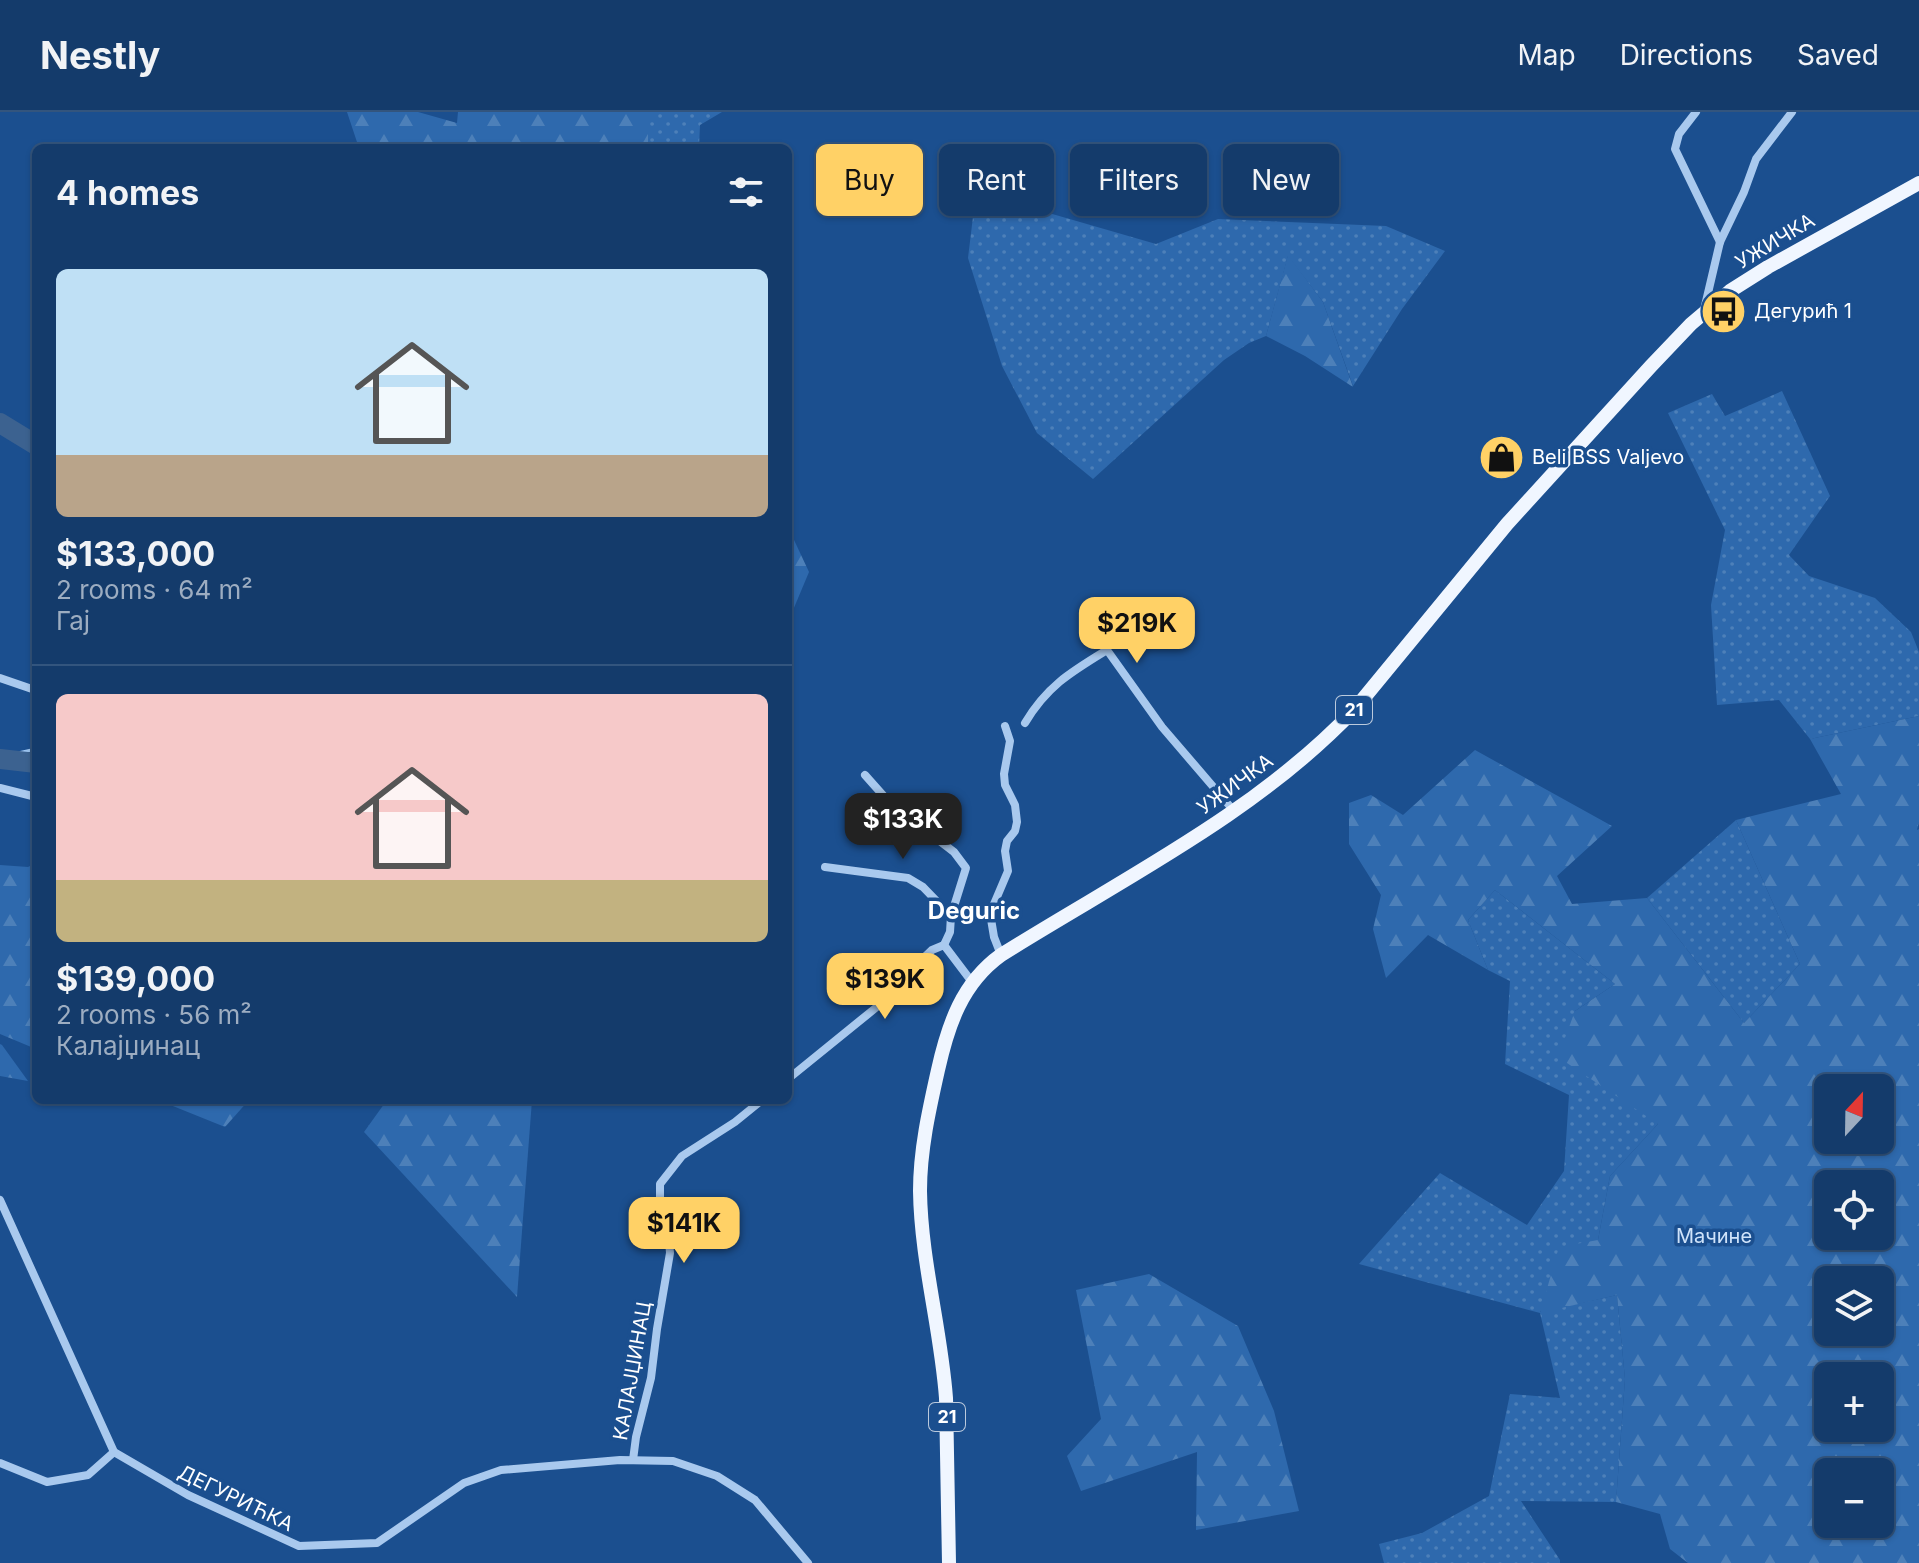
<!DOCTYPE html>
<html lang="en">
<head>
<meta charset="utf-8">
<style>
	:root { --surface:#143b6b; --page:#1d4271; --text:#f1f3f6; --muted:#9dadc1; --line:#33557e; --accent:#ffd166 }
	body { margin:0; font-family:Inter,sans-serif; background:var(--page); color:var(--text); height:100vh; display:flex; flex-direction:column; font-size:30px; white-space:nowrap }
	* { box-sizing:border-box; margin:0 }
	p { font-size:26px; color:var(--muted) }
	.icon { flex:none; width:44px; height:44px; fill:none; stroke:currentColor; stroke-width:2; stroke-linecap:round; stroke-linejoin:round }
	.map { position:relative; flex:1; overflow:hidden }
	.details { position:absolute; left:32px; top:32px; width:760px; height:960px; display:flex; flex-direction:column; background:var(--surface); border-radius:12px; box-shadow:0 2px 6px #0004,0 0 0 2px var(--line) }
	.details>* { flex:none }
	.guide { position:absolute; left:816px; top:32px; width:760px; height:72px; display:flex; gap:16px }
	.needle { width:52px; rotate:22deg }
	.controls { position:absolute; left:1814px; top:962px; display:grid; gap:16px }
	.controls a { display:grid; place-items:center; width:80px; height:80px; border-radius:12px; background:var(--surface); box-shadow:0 2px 6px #0004,0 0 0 2px var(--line); font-size:40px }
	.price { position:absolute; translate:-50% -68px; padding:0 18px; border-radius:16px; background:var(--accent); color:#111; font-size:26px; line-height:52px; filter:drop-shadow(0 2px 4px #0008) }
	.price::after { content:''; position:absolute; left:50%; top:48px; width:24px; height:18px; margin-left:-12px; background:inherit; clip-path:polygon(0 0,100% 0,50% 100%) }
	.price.on { background:#222; color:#fff }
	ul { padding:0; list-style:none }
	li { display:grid; align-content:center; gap:16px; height:424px; padding:0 24px }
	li+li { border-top:2px solid var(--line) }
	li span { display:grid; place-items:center; height:248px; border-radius:12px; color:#555 }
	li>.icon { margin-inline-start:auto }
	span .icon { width:144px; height:144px; fill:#fffc; stroke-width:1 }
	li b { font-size:34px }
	h2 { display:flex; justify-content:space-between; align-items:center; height:96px; padding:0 24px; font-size:34px }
	.chip { padding:0 28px; border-radius:12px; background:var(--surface); box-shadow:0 2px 6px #0004,0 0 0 2px var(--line); font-size:28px; line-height:72px }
	.chip.on { background:var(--accent); color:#111 }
	header { display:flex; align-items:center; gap:48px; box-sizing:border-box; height:112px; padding:0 40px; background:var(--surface); border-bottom:2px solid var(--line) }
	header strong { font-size:38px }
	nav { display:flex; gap:44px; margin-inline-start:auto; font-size:28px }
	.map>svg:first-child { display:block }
	.grass { fill:url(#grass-dots) }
	.forest { fill:url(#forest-firs); fill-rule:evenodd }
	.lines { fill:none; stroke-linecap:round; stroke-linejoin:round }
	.stream { stroke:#9cc4f0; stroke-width:3 }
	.river { stroke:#3c6290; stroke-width:20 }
	.minor { stroke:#a9c9ee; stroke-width:8 }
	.primary { stroke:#f0f6ff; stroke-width:14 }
	.labels { text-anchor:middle; stroke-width:7; stroke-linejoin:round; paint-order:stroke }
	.shield { fill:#1b4f8f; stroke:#bbcadd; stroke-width:2 }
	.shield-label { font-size:18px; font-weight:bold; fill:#fff }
	.street-label { font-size:20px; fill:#fff; stroke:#1b4f8f }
	.poi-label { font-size:20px; fill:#fff; stroke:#1b4f8f; text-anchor:start }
	.park-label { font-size:20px; fill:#cfe3fa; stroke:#1b4f8f }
	.quarter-label { font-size:24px; font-weight:bold; fill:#fff; stroke:#1b4f8f }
</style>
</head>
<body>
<header>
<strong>Nestly</strong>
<nav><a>Map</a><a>Directions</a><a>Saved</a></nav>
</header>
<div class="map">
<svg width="1919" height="1451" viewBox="0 0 1919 1451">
	<defs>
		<pattern id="grass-dots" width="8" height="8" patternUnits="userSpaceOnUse" patternTransform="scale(2)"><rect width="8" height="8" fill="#2e69ad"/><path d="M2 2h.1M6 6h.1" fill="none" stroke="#4d80b9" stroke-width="1.8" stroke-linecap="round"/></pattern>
		<pattern id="forest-firs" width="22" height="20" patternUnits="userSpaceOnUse" patternTransform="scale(2)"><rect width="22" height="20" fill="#2e69ad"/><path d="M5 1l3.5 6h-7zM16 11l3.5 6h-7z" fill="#4d80b9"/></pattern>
	</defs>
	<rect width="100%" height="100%" fill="#1b4f8f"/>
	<g class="grass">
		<path d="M648 0H722L700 13 699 36H648Z"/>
		<path d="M976 80 1156 132 1218 107 1386 114 1445 139 1402 197 1353 274 1323 190 1288 144 1266 224 1249 231 1224 248 1093 367 1037 321 1002 254 968 146Z"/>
		<path d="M1782 279 1830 384 1789 443 1809 464 1875 486 1911 520 1919 540V604L1810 627 1779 588 1717 593 1711 493 1725 418 1668 301 1712 282 1725 304Z"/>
		<path d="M1736 708 1800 852 1744 911 1647 786Z"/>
		<path d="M1495 778 1615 872 1575 899 1658 1012 1610 1064 1598 1128 1540 1200 1617 1183 1625 1267 1616 1390 1521 1389 1560 1448V1451H1384L1379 1432 1422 1421 1489 1384 1510 1282 1560 1286 1540 1201 1359 1152 1440 1061 1527 1113 1564 1059 1569 983 1505 952 1510 869 1488 858 1468 808Z"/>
	</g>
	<g class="forest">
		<path d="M347 0H418L457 11 458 0H648V36H359Z"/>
		<path d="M1288 143 1323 190 1353 275 1305 244 1266 224Z"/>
		<path d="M794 428 809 460 788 510V431Z"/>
		<path d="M1919 604V710L1917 718 1919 717V1451H1688L1670 1437 1660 1402 1616 1390 1625 1267 1617 1183 1540 1201 1559 1135 1598 1128 1610 1064 1658 1012 1558 945 1575 899 1615 872 1495 778 1468 808 1488 858 1428 823 1386 866 1373 817 1381 783 1349 732V691L1371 683 1403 703 1475 638 1612 714 1557 764 1572 792 1647 786 1744 911 1800 852 1736 708 1841 682 1810 627ZM1828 976H1880V1028H1828ZM1828 1072H1880V1124H1828ZM1828 1168H1880V1220H1828ZM1828 1264H1880V1316H1828ZM1828 1360H1880V1412H1828Z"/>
		<path d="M36 751V937L0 922V753L28 755Z"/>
		<path d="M0 932 2 933 28 969 0 964Z"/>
		<path d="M158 988H249L225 1015Z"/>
		<path d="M387 988H532L517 1185 364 1020Z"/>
		<path d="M1149 1162 1238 1214 1274 1299 1299 1399 1196 1418 1197 1340 1081 1379 1067 1344 1101 1307 1076 1178Z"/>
	</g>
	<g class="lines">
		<path class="stream" d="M0 645 36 637"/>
		<g class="river">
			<path d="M0 311 36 333"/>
			<path d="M0 647 36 651"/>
		</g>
		<g class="minor">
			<path d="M1696 0 1679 22 1675 37 1720 130"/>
			<path d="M1704 198 1720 130 1744 80 1756 47 1792 0"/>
			<path d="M0 566 32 577 36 580"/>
			<path d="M1025 611C1047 574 1071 560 1107 538L1162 615 1234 699"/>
			<path d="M865 663 889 690 954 740 966 756 951 804 950 820 944 833"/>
			<path d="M0 676 36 685"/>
			<path d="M825 755 908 766 923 775 951 804"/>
			<path d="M1001 843 994 825 991 807 994 792 1008 759 1005 739 1007 729 1015 719 1017 710 1015 693 1005 673 1004 662 1010 629 1005 614"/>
			<path d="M788 967 878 894 910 859 932 838 944 833 972 870"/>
			<path d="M0 1088 114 1340 188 1383 299 1434 377 1431 464 1371 501 1358 620 1348 673 1349 717 1364 755 1388 808 1451"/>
			<path d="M633 1348 636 1325 651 1266 657 1217 670 1141 668 1116 660 1098V1072L682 1044 735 1010 762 988"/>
			<path d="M0 1351 47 1370 88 1363 114 1340"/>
		</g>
		<path class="primary" d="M949 1451 946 1286C941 1217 921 1149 920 1079 920 1038 929 998 938 958 948 913 962 871 1001 843 1122 767 1255 702 1354 598L1507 412 1651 254 1691 212 1730 179 1768 155 1919 71"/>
	</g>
	<defs>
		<symbol id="bus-disc" viewBox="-11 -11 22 22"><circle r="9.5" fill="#ffd166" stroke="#1b4f8f"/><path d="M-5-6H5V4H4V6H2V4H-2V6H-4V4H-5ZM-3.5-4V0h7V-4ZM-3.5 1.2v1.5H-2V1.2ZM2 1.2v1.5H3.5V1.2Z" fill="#111"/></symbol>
		<symbol id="shop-disc" viewBox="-11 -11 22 22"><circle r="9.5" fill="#ffd166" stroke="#1b4f8f"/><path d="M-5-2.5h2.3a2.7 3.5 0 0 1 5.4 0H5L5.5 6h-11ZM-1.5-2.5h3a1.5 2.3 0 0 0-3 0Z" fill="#111"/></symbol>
	</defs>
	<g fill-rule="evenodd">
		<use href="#bus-disc" x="1698" y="174" width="51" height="51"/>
		<use href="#shop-disc" x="1476" y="320" width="51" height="51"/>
	</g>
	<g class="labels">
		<g class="shield">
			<rect x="1336" y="584" width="36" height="28" rx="6"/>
			<rect x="929" y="1291" width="36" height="28" rx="6"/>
		</g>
		<g class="shield-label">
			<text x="1354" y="604">21</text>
			<text x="947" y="1311">21</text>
		</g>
		<g class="street-label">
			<text transform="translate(1775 129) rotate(-31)" y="7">УЖИЧКА</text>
			<text transform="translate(1235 672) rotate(-36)" y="7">УЖИЧКА</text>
			<text transform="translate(632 1259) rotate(-80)" y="7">КАЛАЈЏИНАЦ</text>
			<text transform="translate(236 1386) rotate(26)" y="7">ДЕГУРИЋКА</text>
		</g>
		<g class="poi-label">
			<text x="1754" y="206">Дегурић 1</text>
			<text x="1532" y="352">Beli BSS Valjevo</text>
		</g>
		<g class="park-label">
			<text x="1714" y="1131">Мачине</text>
		</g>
		<g class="quarter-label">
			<text x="974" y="807">Deguric</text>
		</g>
	</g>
</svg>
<div class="controls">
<a><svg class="needle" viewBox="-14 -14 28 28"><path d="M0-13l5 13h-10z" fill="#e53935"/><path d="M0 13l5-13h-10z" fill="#9dadc1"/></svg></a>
<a><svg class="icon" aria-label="locate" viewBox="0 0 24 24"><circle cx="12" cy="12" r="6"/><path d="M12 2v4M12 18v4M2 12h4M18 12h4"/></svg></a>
<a><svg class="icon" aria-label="layers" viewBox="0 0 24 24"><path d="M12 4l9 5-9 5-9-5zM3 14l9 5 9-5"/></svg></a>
<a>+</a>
<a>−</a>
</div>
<b class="price" style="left:1137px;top:553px">$219K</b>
<b class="price on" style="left:903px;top:749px">$133K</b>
<b class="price" style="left:885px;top:909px">$139K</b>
<b class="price" style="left:684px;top:1153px">$141K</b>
<div class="guide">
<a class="chip on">Buy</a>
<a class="chip">Rent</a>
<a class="chip">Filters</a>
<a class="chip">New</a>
</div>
<section class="details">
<h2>4 homes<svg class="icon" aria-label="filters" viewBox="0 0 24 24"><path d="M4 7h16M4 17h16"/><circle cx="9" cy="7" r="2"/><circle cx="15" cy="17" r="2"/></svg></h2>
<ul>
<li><span style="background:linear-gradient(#bfe0f5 75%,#b9a48a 0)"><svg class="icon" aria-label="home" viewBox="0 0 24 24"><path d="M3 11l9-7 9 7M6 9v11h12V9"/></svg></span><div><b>$133,000</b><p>2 rooms · 64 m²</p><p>Гај</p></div></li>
<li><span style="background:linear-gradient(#f6c9c9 75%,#c2b280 0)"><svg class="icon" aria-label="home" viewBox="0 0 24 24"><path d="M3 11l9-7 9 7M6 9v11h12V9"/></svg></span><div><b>$139,000</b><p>2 rooms · 56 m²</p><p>Калајџинац</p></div></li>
</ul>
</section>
</div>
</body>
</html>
